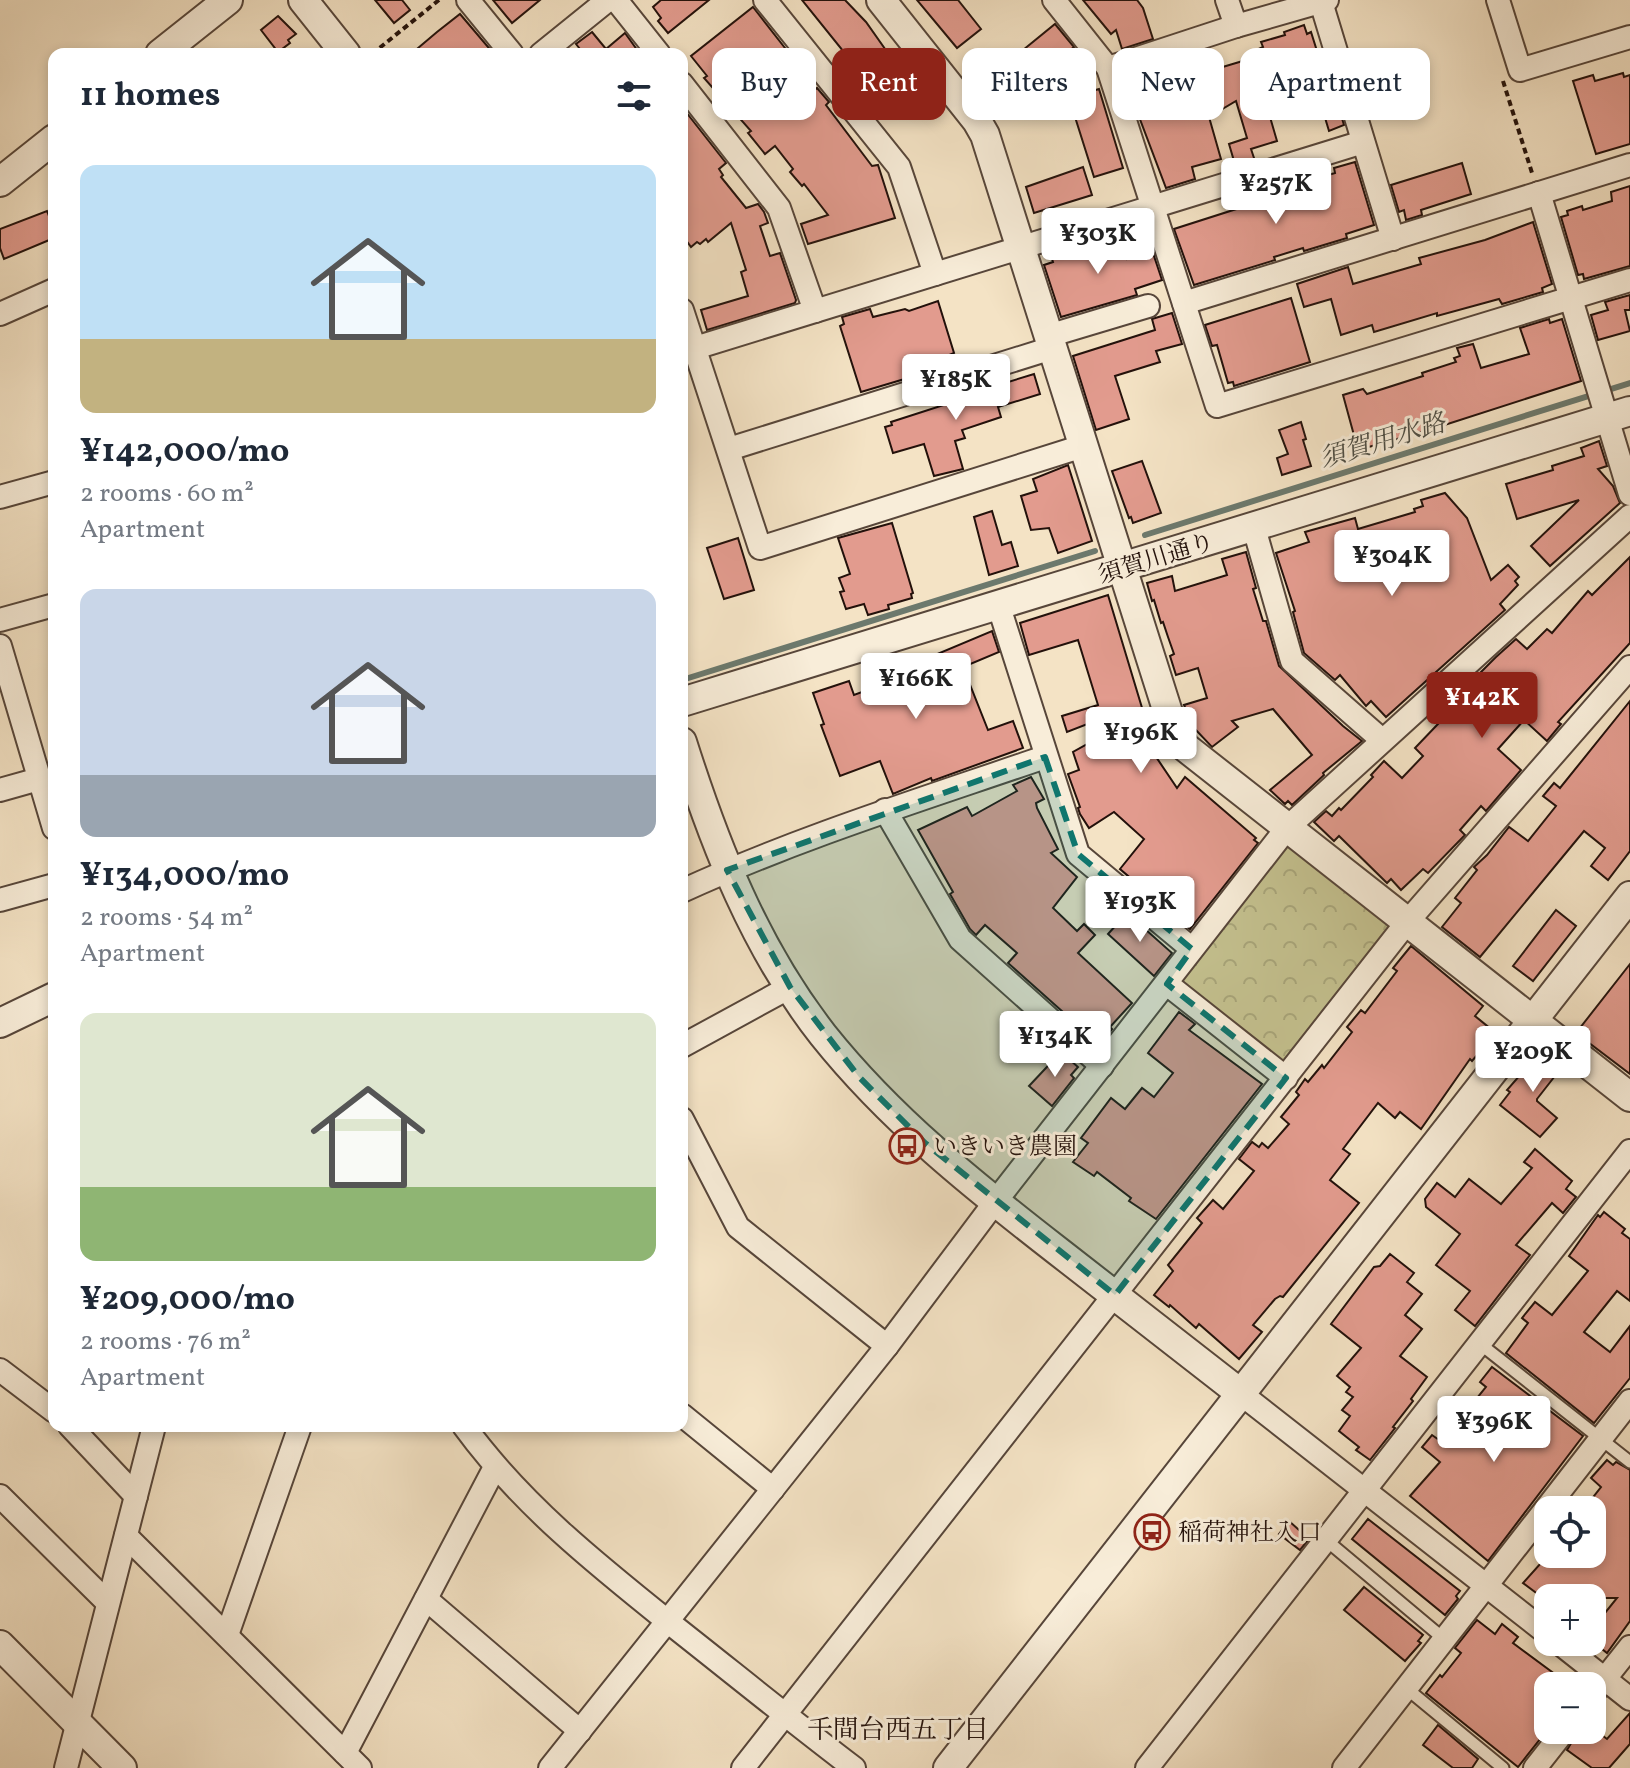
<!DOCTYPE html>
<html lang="en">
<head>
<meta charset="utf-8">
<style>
	:root { --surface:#fff; --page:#f6f6f7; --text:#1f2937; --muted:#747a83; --accent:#8f2418 }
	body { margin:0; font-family:Vollkorn,"Noto Serif JP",serif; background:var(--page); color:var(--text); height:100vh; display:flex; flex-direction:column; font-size:30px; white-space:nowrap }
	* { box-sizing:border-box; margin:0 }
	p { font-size:26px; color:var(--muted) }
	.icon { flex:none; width:44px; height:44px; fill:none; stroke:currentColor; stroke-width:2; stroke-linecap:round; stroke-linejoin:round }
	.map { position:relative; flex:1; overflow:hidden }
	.details { position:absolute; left:48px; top:48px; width:640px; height:1384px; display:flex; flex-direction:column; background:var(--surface); border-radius:16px; box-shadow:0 4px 12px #0003 }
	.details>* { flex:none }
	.guide { position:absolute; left:712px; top:48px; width:760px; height:72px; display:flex; gap:16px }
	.buttons { position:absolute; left:1534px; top:1496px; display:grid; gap:16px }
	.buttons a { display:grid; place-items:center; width:72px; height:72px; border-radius:16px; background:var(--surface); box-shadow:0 4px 12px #0003; font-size:40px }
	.price { position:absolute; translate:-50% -68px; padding:0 18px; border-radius:8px; background:#fff; color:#222; font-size:26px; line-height:52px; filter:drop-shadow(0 2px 4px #0008) }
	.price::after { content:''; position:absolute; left:50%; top:48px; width:24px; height:18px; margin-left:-12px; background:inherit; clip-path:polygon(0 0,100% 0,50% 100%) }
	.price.active { background:var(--accent); color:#fff }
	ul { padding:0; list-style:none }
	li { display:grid; align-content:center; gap:16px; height:424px; padding:0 32px }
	li span { display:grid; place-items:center; height:248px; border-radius:16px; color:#555 }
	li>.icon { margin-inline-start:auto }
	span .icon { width:144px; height:144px; fill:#fffc; stroke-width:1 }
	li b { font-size:34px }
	h2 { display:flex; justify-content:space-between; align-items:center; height:96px; padding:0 32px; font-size:34px }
	.chip { padding:0 28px; border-radius:16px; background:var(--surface); box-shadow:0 4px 12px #0003; font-size:28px; line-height:72px }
	.chip.active { background:var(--accent); color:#fff }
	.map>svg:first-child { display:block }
	.forest { fill:url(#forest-crowns); stroke:#74694d; stroke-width:2 }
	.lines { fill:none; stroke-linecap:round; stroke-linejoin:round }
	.stream { stroke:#6c796d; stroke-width:6 }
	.building { fill:#e29b8e; stroke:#23110b; stroke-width:2 }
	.service-casing { stroke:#57463a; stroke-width:15 }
	.minor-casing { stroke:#57463a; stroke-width:26 }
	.tertiary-casing { stroke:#57463a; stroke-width:32 }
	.path { stroke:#23110b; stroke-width:4; stroke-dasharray:6 4; stroke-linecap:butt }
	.service { stroke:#f8edd9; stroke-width:11 }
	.minor { stroke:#f8edd9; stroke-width:22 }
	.tertiary { stroke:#f8edd9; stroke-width:28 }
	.marked { fill:#0f766e; fill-opacity:0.2; stroke:#0f766e; stroke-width:6; stroke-dasharray:16 10; stroke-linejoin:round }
	.labels { text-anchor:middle; stroke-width:6; stroke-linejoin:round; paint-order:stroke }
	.street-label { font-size:24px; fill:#23110b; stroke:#f8edd9 }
	.poi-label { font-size:24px; fill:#23110b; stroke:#f8edd9; text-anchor:start }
	.water-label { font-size:26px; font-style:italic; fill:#4e4e44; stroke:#f8edd9 }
	.neighbourhood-label { font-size:26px; fill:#23110b; stroke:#f8edd9 }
</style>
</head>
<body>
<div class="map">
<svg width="1630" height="1768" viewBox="0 0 1630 1768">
	<defs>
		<pattern id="forest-crowns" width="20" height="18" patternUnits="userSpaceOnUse" patternTransform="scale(2)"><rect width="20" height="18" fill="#c4c18f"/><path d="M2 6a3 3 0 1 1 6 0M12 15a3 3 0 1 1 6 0" fill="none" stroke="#a8a57a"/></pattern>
	</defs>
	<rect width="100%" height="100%" fill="#f4e3c5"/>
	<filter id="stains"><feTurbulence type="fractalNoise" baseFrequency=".0025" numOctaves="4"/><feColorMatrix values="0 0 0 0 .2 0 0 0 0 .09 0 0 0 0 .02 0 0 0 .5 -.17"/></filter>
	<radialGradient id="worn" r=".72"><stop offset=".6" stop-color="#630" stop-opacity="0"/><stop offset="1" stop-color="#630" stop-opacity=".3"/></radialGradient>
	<path class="forest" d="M1288 844 1393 926 1282 1067 1177 985Z"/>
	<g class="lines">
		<g class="stream">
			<path d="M1145 535 1630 383"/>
			<path d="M682 680 1095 551"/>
		</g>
	</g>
	<g class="building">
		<path d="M375 0H402L410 10 394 23Z"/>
		<path d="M493 0H540L512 23Z"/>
		<path d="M661 0H709L668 33 658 21 661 18 653 7Z"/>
		<path d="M802 0H845L866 22 890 56 864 77Z"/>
		<path d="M917 0H958L981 29 957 48Z"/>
		<path d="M1083 0H1137L1143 8 1153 39 1122 49 1116 30 1111 34Z"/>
		<path d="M753 7 792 57 785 62 810 94 817 88 829 102 826 105 872 166 878 165 895 218 808 244 801 224 828 215 804 184 802 186 790 172 793 169 775 146 765 154 748 133 751 131 704 78 707 76 691 56Z"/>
		<path d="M460 14 494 54H411L437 32Z"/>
		<path d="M278 16 296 34 288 40 290 43 278 52 261 30Z"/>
		<path d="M1055 24 1074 47 1058 60 1066 70 1062 71 1063 76 1047 89 1040 81 1023 94 1020 90 992 113 974 90Z"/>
		<path d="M1304 25 1307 34 1311 32 1322 67 1326 66 1344 125 1329 131 1320 101 1270 117 1277 141 1251 149 1255 161 1241 165 1239 160 1234 161 1229 144 1247 138 1236 101 1209 117 1221 159 1192 167 1195 179 1166 188 1138 114 1144 113 1134 79 1192 64V62L1212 55 1216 69 1256 57 1254 51 1263 47 1261 42 1285 35 1284 32Z"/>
		<path d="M592 32 606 49 625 33 640 54H584L576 44Z"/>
		<path d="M1623 73 1624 77 1630 75V144L1596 154 1573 81 1593 75 1595 81Z"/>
		<path d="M1099 89 1123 168 1094 177 1069 98Z"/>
		<path d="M682 107 726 163 719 169 723 175 721 177 746 208 758 204 764 212 768 223 760 226 770 256 780 253 796 300 795 303 707 330 701 310 748 296 741 272 746 270 731 223 708 242 706 239 700 244 697 242 691 247 688 243 682 248Z"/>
		<path d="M1355 162 1374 225 1346 234 1347 238 1304 251 1303 248 1274 257 1275 260 1194 285 1174 229 1305 187 1304 182 1335 173 1334 168Z"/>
		<path d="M1462 163 1471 194 1421 210 1422 215 1406 220 1404 210 1399 212 1391 185Z"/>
		<path d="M1083 167 1092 195 1034 213 1026 187Z"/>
		<path d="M1630 186V266L1584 279 1583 274 1578 275 1561 217 1568 215 1567 211 1582 206 1583 210 1612 201 1611 192Z"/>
		<path d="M47 211 54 229V238L4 259 0 248V229Z"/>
		<path d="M1533 222 1552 284 1542 288 1543 292 1502 304 1499 299 1437 316V313L1374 332 1372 325 1341 335 1331 299 1304 307 1297 284 1348 267 1353 284 1421 264 1419 258 1485 240Z"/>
		<path d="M1120 236 1127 259 1153 253 1162 280 1135 289 1137 295 1061 317 1044 265 1053 262 1050 253 1073 246 1075 250Z"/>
		<path d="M1630 295V310H1625L1630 331 1598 340 1591 315 1608 310 1605 302Z"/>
		<path d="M1291 298 1310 362 1234 386 1233 382 1228 383 1217 345 1212 346 1205 325Z"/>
		<path d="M938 301 954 353 942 358 943 363 928 372 861 392 840 326 844 324 842 317 870 309 873 317 905 309 909 311Z"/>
		<path d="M1172 313 1182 344 1156 351 1160 362 1115 376 1129 419 1096 430 1073 356 1155 330 1152 319Z"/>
		<path d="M1549 319 1550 323 1562 319 1581 381 1429 430 1358 450 1343 395 1363 389 1367 394 1423 376 1422 373 1456 362 1454 358 1460 356 1457 348 1473 344 1481 368 1529 354 1520 328Z"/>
		<path d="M1034 374 1040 394 998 407 1001 417 962 430 965 438 955 441 963 469 934 476 924 444 893 453 885 427 892 425 891 422 947 404 945 400 960 395 959 393 976 387 977 389 992 387Z"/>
		<path d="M1301 422 1306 439 1303 440 1311 466 1282 475 1277 458 1288 454 1279 430Z"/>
		<path d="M1599 441 1607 466 1598 469 1613 486 1620 503 1550 566 1531 546 1579 500 1517 519 1506 484 1553 470 1552 466 1584 456 1581 448Z"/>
		<path d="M1142 461 1161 513 1133 523 1131 517 1129 518 1112 471Z"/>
		<path d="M1068 465 1092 541 1058 553 1049 528 1031 530 1021 496 1037 491 1033 479Z"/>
		<path d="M1445 493 1467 518 1491 580 1508 565 1519 577 1515 581 1518 585 1500 604 1505 610 1386 717 1371 701 1366 706 1340 675 1335 680 1304 653 1293 612 1295 611 1276 553 1309 542 1305 532 1355 518 1358 529 1415 512 1414 509 1423 506 1421 500Z"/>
		<path d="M992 511 1002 545 1011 542 1018 566 989 575 974 517Z"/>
		<path d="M892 523 913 593 911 594 912 598 888 605 889 609 868 615 864 604 846 609 840 592 844 591 839 578 850 574 838 538Z"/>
		<path d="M738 538 754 590 724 599 707 548Z"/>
		<path d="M1246 552 1256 588 1253 589 1263 621H1266L1279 666 1343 726 1362 741 1323 773 1324 775 1292 805 1288 801 1285 804 1270 790 1312 755 1273 709 1232 721 1238 727 1212 747 1193 727 1184 705 1207 698 1198 668 1176 675 1170 656 1174 654 1168 637 1163 622 1161 623 1154 600 1152 601 1147 583 1172 576 1175 591 1227 575 1222 559Z"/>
		<path d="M1630 557V643L1558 722 1561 724 1547 741 1524 720 1498 749 1521 770 1486 811 1481 806 1460 830 1465 835 1428 873 1423 869 1401 890 1391 879 1387 883 1339 836 1334 841 1314 822 1326 811 1332 816 1339 808 1341 810 1373 777 1371 775 1384 761 1402 778 1423 756 1415 748 1459 702 1466 693 1463 690 1496 657 1516 639 1527 649 1547 629 1552 633 1588 591 1592 595Z"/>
		<path d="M1108 595 1152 741 1146 742 1177 788 1185 777 1256 838 1254 840 1258 843 1190 929 1120 869 1144 839 1114 812 1089 828 1080 814 1078 808 1080 807 1068 774 1079 770 1073 752 1114 729 1108 716 1067 732 1062 716 1098 705 1078 640 1029 655 1020 623Z"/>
		<path d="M992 631 999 652 963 667 988 730 1013 721 1023 748 932 781 931 778 893 794 880 761 840 776 821 725 824 724 813 693 849 681 854 695 914 673 911 665Z"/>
		<path d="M1630 701V851L1608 880 1591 866 1605 848 1584 831 1480 957 1442 927 1461 903 1455 898 1477 870 1474 867 1487 855 1509 827 1528 841 1556 806 1543 796 1554 783 1560 788Z"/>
		<path d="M1031 777 1044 799 1036 803 1037 808 1058 849 1051 853 1077 877 1053 908 1077 931 1084 924 1095 935 1078 953 1132 1003 1110 1027 1112 1029 1100 1045 1008 963 1017 953 985 925 976 935 970 929 950 894 953 892 918 830 967 807 972 816 1017 791 1013 785Z"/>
		<path d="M1556 910 1576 926 1533 981 1513 966Z"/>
		<path d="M1127 913 1172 953 1154 976 1108 934Z"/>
		<path d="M1411 946 1483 1006 1475 1016 1497 1034 1480 1055 1478 1054 1472 1061 1470 1059 1421 1129 1400 1112 1395 1118 1378 1103 1343 1149 1350 1154 1330 1180 1359 1203 1283 1297 1280 1296 1275 1299 1253 1325 1262 1332 1239 1359 1199 1324 1196 1328 1170 1305 1169 1307 1154 1295 1173 1271 1168 1265 1202 1223 1197 1218 1213 1200 1223 1209 1254 1171 1239 1159 1252 1142 1259 1147 1262 1143 1268 1148 1289 1124 1281 1117 1299 1095 1296 1092 1305 1079 1308 1082 1322 1065 1324 1068 1352 1032 1347 1027 1361 1010 1365 1013 1397 971 1393 968Z"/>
		<path d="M1630 964V1074L1576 1033Z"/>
		<path d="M1179 1012 1195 1024 1189 1030 1262 1084 1156 1219 1129 1201 1131 1198 1097 1172 1094 1176 1073 1162 1088 1143 1081 1138 1111 1098 1125 1109 1142 1088 1154 1097 1173 1073 1148 1053Z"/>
		<path d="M1542 1050 1562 1067 1537 1099V1101L1557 1118 1540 1137 1500 1105 1510 1092 1507 1090Z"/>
		<path d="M1061 1052 1078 1067 1071 1075 1074 1078 1052 1106 1029 1086Z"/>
		<path d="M1535 1149 1572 1181 1566 1189 1576 1197 1563 1213 1552 1203 1516 1245 1530 1255 1475 1326 1455 1310 1470 1291 1436 1265 1460 1234 1426 1207 1425 1199 1437 1183 1455 1197 1469 1179 1501 1204 1532 1168 1524 1162Z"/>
		<path d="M1604 1212 1625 1229 1622 1233 1630 1239V1301L1617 1291 1584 1332 1610 1352 1630 1326V1378L1594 1423 1506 1353 1528 1323 1522 1318 1535 1302 1552 1315 1588 1271 1569 1256 1598 1215 1600 1217Z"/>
		<path d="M1390 1254 1414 1273 1407 1282 1422 1294 1405 1315 1422 1329 1400 1356 1427 1377 1411 1399 1413 1401 1393 1427 1395 1428 1370 1460 1356 1450 1359 1447 1339 1431 1350 1416 1342 1410 1353 1397 1346 1392 1350 1387 1337 1376 1361 1348 1331 1324 1374 1267 1380 1266Z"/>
		<path d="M1492 1367 1583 1436 1488 1561 1410 1496 1440 1462 1422 1447 1432 1435 1439 1440 1450 1426 1453 1428 1486 1387 1480 1382Z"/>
		<path d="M1607 1460 1613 1465 1616 1462 1630 1470V1621L1607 1653 1592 1641V1629L1617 1598H1543L1523 1583 1549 1554H1592V1510H1583L1601 1487 1591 1478Z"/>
		<path d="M1368 1519 1460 1591 1456 1596 1458 1599 1445 1615 1352 1539Z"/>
		<path d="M1289 1521 1309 1539 1300 1550 1279 1534Z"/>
		<path d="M1364 1587 1423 1635 1418 1641 1421 1643 1405 1661 1344 1610Z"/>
		<path d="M1477 1620 1495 1634 1502 1624 1518 1637 1513 1643 1571 1686H1537L1548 1694V1729L1518 1767 1426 1693 1440 1675 1442 1677 1461 1653 1455 1648Z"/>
		<path d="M1630 1713V1744L1609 1768H1592L1567 1750 1579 1730H1595L1607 1739Z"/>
		<path d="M1438 1725 1478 1759 1472 1768H1453L1423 1745Z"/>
	</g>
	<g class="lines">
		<defs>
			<g id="service">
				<path d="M1479 1343 1630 1462"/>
				<path d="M1326 1540 1444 1639"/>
				<path d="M1406 1688 1503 1768"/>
			</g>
			<g id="minor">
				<path d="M468 0 512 54"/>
				<path d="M616 0 659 54"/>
				<path d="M765 0 899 167 935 274"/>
				<path d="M1054 0 1108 68 1217 406 1630 280"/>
				<path d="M1227 0 1236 26"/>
				<path d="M1498 0 1520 70 1630 37"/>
				<path d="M1321 2 1393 239"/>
				<path d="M541 54 608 0"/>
				<path d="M1108 68 1236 26 1327 0"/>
				<path d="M682 84 779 208 815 311"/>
				<path d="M1539 193 1630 494"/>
				<path d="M1184 303 1630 165"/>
				<path d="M682 310 760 548 1083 446"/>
				<path d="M0 314 54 290"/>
				<path d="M1048 336 1148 306"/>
				<path d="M682 352 1363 142"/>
				<path d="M729 449 1052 348"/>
				<path d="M0 497 54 482"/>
				<path d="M1254 528 1292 661 1382 740"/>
				<path d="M999 607 1078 854 1192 949"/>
				<path d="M0 620 54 605"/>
				<path d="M0 646 54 828"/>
				<path d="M0 790 39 779"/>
				<path d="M885 810 960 939 1102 1066"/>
				<path d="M682 891C800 837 923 799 1045 757"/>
				<path d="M0 900 54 885"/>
				<path d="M1167 984 1286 1078"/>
				<path d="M682 1046 790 987"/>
				<path d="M682 1119 738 1227 887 1346"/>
				<path d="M0 1370 54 1411"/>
				<path d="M1240 1393 1548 1634"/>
				<path d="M682 1415 773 1489"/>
				<path d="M70 1426 136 1496"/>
				<path d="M464 1426C521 1504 596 1564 671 1624 732 1672 792 1721 854 1768"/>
				<path d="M0 1496 107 1602"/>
				<path d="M126 1536 360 1768"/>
				<path d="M426 1599 580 1731"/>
				<path d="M227 1635 300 1426"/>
				<path d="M1558 1642 1630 1699"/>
				<path d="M1592 1695 1630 1647"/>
				<path d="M345 1753 495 1467"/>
				<path d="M66 1768 154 1426"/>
				<path d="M550 1768 887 1346 995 1202 1287 828 1630 516"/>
				<path d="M743 1768 1408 921 1630 667"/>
				<path d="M1147 1768 1630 1151"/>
				<path d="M1344 1768 1630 1401"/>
				<path d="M1535 1768 1565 1730"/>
			</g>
			<g id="tertiary">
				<path d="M303 0 346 54"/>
				<path d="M881 0 977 121 985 135 1171 722 1185 747 1630 1097"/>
				<path d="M160 54 228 0"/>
				<path d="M0 182 54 139"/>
				<path d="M682 702 1630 411"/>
				<path d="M682 742C715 846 755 948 823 1035 890 1119 974 1186 1059 1252 1119 1299 1180 1346 1240 1393"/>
				<path d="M0 1023 54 997"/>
				<path d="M0 1645 122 1768"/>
				<path d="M948 1768 1630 896"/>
			</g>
		</defs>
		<use href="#service" class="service-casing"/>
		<use href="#minor" class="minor-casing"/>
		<use href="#tertiary" class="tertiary-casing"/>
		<g class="path">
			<path d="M372 54 439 0"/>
			<path d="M1503 81 1533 176"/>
		</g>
		<use href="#service" class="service"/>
		<use href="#minor" class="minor"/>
		<use href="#tertiary" class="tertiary"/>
	</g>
	<path class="marked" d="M1045 757 1078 854 1192 949 1167 984 1286 1078 1115 1295 925 1143 859 1077 790 987 727 870Z"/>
	<defs>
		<symbol id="bus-ring" viewBox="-11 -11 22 22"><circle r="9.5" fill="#f8edd9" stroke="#8f2418" stroke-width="1.5"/><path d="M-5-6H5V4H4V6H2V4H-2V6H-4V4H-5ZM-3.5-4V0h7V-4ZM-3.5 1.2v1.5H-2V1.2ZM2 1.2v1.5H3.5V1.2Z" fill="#8f2418"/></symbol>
	</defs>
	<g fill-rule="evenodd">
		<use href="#bus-ring" x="887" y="1126" width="40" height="40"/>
		<use href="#bus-ring" x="1132" y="1512" width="40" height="40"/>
	</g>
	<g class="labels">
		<g class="street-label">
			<text transform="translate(1156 558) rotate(-17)" y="8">須賀川通り</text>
		</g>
		<g class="poi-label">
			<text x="933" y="1154">いきいき農園</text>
			<text x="1178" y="1540">稲荷神社入口</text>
		</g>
		<g class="water-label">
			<text transform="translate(1382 440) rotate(-17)" y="9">須賀用水路</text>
		</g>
		<g class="neighbourhood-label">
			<text x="898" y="1738">千間台西五丁目</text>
		</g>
	</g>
	<rect width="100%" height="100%" filter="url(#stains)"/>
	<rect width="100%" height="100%" fill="url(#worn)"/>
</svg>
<div class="buttons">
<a><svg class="icon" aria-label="locate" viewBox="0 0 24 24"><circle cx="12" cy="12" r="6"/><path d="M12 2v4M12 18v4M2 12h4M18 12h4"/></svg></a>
<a>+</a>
<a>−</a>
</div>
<b class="price" style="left:1276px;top:226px">¥257K</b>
<b class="price" style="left:1098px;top:276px">¥303K</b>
<b class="price" style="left:956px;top:422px">¥185K</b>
<b class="price" style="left:1392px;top:598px">¥304K</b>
<b class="price" style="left:916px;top:721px">¥166K</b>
<b class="price active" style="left:1482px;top:740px">¥142K</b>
<b class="price" style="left:1141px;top:775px">¥196K</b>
<b class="price" style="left:1140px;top:944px">¥193K</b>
<b class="price" style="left:1055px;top:1079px">¥134K</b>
<b class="price" style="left:1533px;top:1094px">¥209K</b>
<b class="price" style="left:1494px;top:1464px">¥396K</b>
<div class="guide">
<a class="chip">Buy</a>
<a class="chip active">Rent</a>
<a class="chip">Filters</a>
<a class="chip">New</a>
<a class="chip">Apartment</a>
</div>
<section class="details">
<h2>11 homes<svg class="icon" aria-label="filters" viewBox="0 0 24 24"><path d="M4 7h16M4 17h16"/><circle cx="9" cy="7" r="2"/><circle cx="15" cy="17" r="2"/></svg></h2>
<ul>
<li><span style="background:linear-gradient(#bfe0f5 70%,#c2b280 0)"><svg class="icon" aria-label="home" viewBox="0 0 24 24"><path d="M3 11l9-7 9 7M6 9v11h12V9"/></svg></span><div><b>¥142,000/mo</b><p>2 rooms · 60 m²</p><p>Apartment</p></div></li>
<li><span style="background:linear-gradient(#c9d6e8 75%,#9aa5b1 0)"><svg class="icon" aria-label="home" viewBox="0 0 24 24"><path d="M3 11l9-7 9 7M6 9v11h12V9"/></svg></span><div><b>¥134,000/mo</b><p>2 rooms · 54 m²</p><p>Apartment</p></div></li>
<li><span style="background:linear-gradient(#dfe7d0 70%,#8fb573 0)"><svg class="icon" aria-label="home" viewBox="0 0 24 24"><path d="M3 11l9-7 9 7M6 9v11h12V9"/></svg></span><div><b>¥209,000/mo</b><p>2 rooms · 76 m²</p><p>Apartment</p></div></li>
</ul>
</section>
</div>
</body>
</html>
